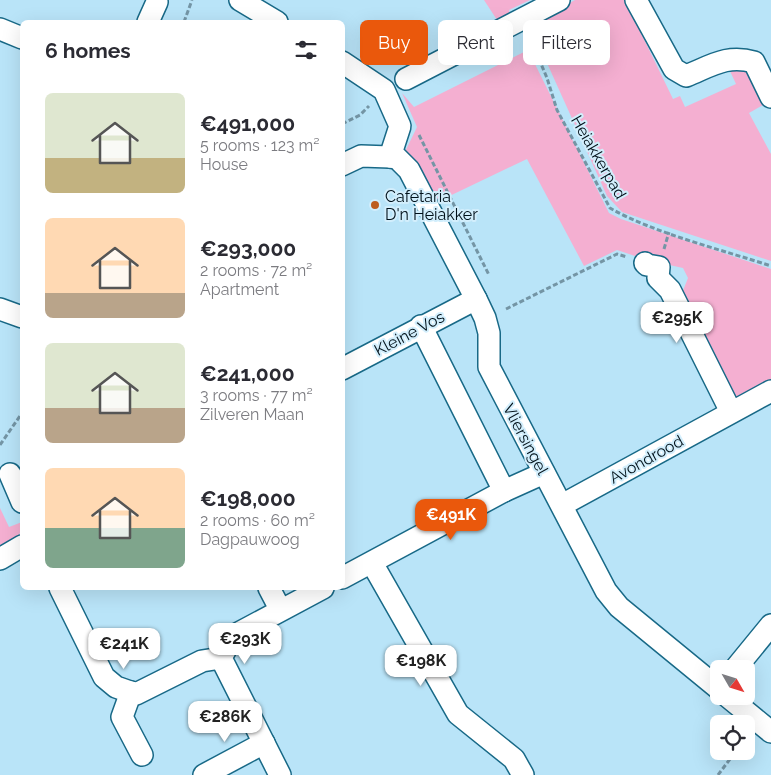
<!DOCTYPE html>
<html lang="en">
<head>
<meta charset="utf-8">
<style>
	:root { --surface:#fff; --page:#f7f7f7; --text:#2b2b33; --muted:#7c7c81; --accent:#ea580c }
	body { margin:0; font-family:Raleway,sans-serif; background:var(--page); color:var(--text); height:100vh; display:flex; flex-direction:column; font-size:19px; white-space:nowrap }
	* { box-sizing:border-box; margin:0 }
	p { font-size:16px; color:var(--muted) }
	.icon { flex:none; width:28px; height:28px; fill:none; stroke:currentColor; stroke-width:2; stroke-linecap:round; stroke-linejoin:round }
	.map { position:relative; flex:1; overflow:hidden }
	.details { position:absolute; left:20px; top:20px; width:325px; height:570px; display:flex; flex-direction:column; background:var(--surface); border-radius:8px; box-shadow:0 5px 20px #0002 }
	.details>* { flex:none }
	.banner { position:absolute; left:360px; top:20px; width:335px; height:45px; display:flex; gap:10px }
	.needle { width:32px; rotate:129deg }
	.controls { position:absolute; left:710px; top:660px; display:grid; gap:10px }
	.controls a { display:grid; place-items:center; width:45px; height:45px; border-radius:8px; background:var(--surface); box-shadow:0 5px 20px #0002; font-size:25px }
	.price { position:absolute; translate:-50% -42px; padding:0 11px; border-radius:10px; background:#fff; color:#222; font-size:16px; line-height:32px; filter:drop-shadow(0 1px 2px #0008) }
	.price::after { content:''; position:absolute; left:50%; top:30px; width:15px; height:11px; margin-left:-8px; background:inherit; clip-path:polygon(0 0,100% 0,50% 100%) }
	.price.current { background:var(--accent); color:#fff }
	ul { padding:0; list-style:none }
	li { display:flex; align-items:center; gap:15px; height:125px; padding:0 25px }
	li span { display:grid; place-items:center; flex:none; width:140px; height:100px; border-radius:8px; color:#555 }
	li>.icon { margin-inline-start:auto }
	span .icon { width:60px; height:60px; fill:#fffc; stroke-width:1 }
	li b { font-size:21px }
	h2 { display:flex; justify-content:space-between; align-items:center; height:60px; padding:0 25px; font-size:21px }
	.pill { padding:0 18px; border-radius:8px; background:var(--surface); box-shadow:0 5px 20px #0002; font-size:18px; line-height:45px }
	.pill.current { background:var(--accent); color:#fff }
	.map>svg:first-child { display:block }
	.green { fill:#f4afd1 }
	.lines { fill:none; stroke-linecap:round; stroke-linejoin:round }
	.minor-casing { stroke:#186987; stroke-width:24 }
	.path { stroke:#7495a5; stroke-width:3; stroke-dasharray:5 2.5; stroke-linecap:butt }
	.minor { stroke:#fff; stroke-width:21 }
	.poi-dot { fill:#bd5c1e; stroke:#d2eefc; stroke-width:2 }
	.labels { text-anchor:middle; stroke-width:4; stroke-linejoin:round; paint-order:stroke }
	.street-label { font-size:16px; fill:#001019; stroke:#d2eefc }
	.poi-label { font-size:16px; fill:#001019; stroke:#d2eefc; text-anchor:start }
</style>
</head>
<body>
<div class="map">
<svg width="771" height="775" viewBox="0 0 771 775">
	<rect width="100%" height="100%" fill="#b9e4f8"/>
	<g class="green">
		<path d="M484 0H530L509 10 511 17 499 23Z"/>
		<path d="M575 0H625L673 99 680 96 685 107 736 84 730 71 734 68 746 72 763 105 749 113 771 154V261L622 212 607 196 533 32 545 16Z"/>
		<path d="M528 50 609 213 621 219 771 269V387L738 403 682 293 688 278 683 268 647 260 617 250 584 266 527 159 437 202 402 158 417 127 402 93 414 107Z"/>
		<path d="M0 508 9 527 22 522C22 538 13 541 0 549Z"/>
	</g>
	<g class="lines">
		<defs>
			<g id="minor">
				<path d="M240 0 277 22"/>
				<path d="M636 0 674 69 686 76C711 66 727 54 754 62L771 97"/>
				<path d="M148 22 157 2"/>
				<path d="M0 29 22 38"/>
				<path d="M342 62 384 90 400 126 390 157 361 156 342 165"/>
				<path d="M406 79 559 0"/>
				<path d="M390 157 397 158 409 170 476 299 485 318 489 333V367L606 591 619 607 719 689"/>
				<path d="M645 263 647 265 659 267 658 278 670 290 731 412"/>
				<path d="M0 309 22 317"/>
				<path d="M421 326 504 491"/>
				<path d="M342 369 476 299"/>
				<path d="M10 474 22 502"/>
				<path d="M562 505 771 391"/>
				<path d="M0 559 22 546"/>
				<path d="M372 563 458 714 514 759 523 775"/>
				<path d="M342 578 504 491 544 473"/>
				<path d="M60 588 104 677 116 687 136 694 202 661 221 658"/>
				<path d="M269 588 280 609"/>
				<path d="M735 669 771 625"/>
				<path d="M131 692 122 717 142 755"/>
				<path d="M727 696 771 732"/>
				<path d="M204 775 264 743"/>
				<path d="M280 775 221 658 233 636 323 588"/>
			</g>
		</defs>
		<use href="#minor" class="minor-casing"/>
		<g class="path">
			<path d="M184 22 192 0"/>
			<path d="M530 38 547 78 557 110 610 208C653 233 723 250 771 266"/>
			<path d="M342 124 360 115 369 106"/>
			<path d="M419 135 489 275"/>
			<path d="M664 249 669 232"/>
			<path d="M506 309 617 254 627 257"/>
			<path d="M0 445 22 413"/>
			<path d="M718 775 736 751"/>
		</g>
		<use href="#minor" class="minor"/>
	</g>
	<circle class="poi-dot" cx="375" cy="205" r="5"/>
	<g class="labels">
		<g class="street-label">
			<text transform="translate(599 157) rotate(60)" y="6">Heiakkerpad</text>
			<text transform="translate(409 333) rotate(-28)" y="6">Kleine Vos</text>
			<text transform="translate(526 439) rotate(62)" y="6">Vliersingel</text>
			<text transform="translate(646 459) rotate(-29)" y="6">Avondrood</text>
		</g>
		<g class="poi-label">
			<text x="385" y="202">Cafetaria<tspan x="385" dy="18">D'n Heiakker</tspan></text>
		</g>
	</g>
</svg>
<div class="controls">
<a><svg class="needle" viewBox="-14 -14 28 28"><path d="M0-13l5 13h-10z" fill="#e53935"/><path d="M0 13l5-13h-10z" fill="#7c7c81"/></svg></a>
<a><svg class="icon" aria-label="locate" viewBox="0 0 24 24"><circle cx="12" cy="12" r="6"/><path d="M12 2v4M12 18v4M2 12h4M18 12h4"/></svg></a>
</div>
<b class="price" style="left:677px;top:344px">€295K</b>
<b class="price current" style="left:451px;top:541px">€491K</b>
<b class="price" style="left:245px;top:665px">€293K</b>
<b class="price" style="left:124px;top:670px">€241K</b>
<b class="price" style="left:421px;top:687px">€198K</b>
<b class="price" style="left:225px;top:743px">€286K</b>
<div class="banner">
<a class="pill current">Buy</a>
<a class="pill">Rent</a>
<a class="pill">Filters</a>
</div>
<section class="details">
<h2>6 homes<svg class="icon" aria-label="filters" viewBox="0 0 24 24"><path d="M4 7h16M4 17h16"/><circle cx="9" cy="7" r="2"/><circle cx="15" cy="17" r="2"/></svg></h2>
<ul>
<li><span style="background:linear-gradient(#dfe7d0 65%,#c2b280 0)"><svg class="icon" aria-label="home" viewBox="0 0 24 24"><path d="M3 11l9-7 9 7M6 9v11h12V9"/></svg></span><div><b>€491,000</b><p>5 rooms · 123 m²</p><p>House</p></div></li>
<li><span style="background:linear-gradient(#ffd9b3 75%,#b9a48a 0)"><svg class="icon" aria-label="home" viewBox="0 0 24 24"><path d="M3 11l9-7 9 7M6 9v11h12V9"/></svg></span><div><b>€293,000</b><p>2 rooms · 72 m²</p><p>Apartment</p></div></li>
<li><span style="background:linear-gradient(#dfe7d0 65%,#b9a48a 0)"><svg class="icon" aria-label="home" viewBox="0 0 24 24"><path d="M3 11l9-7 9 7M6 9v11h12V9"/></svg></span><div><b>€241,000</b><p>3 rooms · 77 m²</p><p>Zilveren Maan</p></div></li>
<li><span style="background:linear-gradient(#ffd9b3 60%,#7fa58c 0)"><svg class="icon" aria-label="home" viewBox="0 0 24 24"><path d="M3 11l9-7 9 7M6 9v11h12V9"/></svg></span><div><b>€198,000</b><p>2 rooms · 60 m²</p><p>Dagpauwoog</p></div></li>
</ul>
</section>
</div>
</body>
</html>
